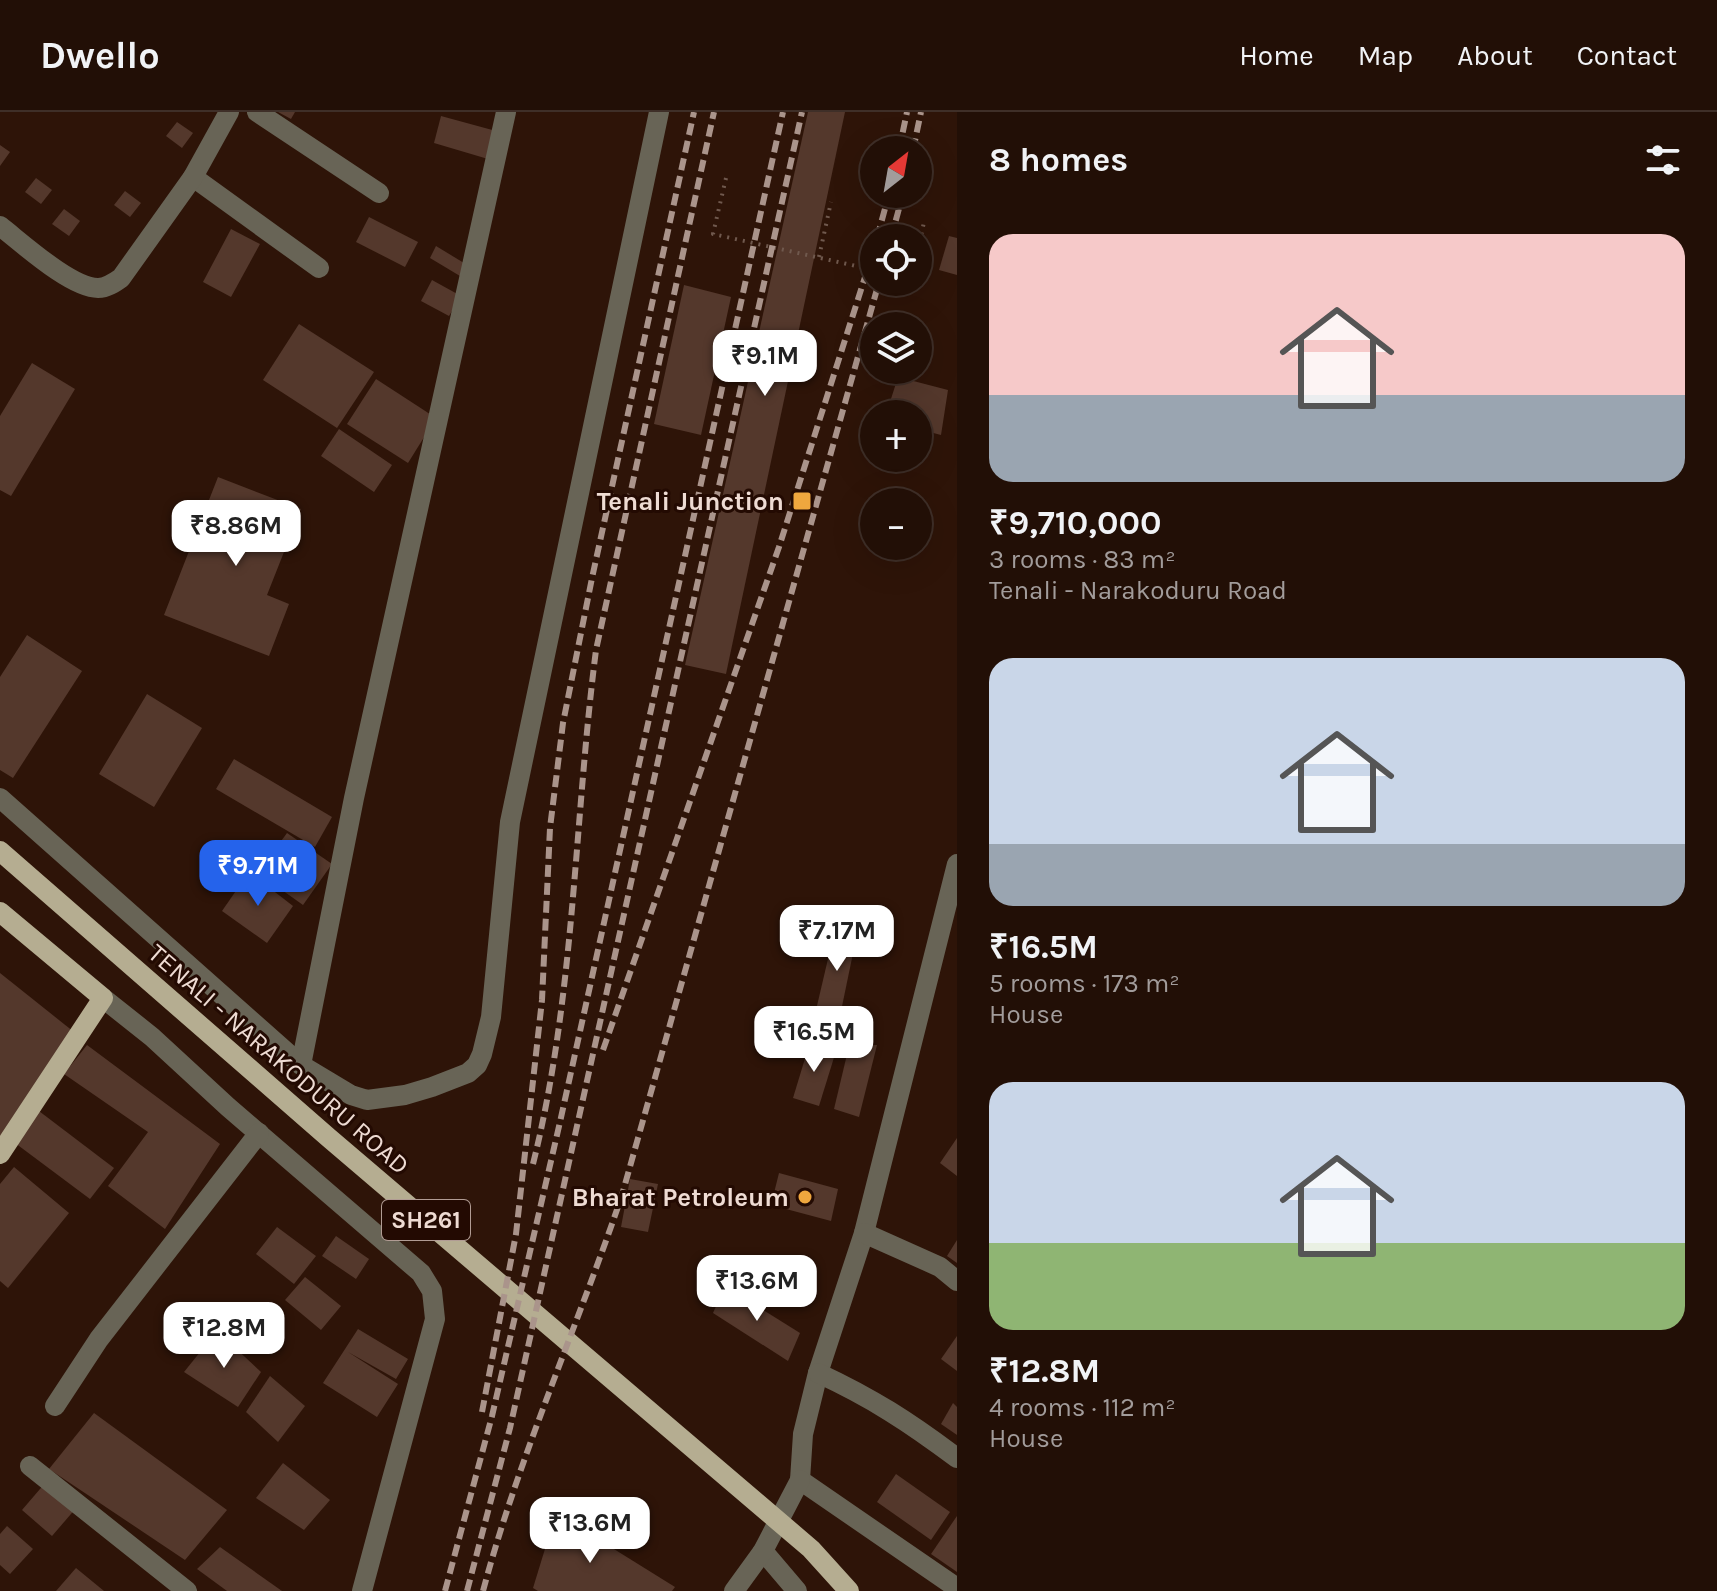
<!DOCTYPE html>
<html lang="en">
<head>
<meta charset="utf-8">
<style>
	:root { --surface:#220f06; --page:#2a1810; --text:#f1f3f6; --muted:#a29c9b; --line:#3f2f28; --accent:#2563eb }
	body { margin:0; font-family:Karla,sans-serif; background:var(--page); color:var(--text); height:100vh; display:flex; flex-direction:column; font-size:30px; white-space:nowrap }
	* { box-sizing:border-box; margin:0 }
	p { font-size:26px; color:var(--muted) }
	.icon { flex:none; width:44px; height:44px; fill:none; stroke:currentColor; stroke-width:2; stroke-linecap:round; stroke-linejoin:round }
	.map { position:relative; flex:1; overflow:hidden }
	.sheet { display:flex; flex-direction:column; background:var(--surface); width:760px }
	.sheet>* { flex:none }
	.needle { width:52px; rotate:31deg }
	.buttons { position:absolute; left:860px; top:24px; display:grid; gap:16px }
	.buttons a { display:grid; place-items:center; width:72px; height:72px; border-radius:50%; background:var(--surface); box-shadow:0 8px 32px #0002,0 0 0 2px var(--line); font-size:40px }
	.price { position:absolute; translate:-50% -68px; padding:0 18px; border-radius:16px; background:#fff; color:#222; font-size:26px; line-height:52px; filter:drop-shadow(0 2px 4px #0008) }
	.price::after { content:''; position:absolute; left:50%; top:48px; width:24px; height:18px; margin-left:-12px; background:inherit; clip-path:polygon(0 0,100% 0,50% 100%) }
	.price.selected { background:var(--accent); color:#fff }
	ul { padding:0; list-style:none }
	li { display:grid; align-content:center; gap:16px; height:424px; padding:0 32px }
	li span { display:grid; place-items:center; height:248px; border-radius:24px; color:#555 }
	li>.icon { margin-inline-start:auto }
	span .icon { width:144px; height:144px; fill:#fffc; stroke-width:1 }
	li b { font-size:34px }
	h2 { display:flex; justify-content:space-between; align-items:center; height:96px; padding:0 32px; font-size:34px }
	header { display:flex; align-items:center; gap:48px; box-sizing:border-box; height:112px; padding:0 40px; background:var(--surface); border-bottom:2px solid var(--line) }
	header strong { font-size:38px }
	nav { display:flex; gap:44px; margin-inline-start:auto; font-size:28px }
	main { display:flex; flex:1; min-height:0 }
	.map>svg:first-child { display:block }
	.building { fill:#54382c }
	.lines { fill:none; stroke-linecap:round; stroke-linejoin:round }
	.path { stroke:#70594e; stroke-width:4; stroke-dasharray:2 6; stroke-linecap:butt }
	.minor { stroke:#686456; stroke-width:20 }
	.major { stroke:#b5ad91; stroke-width:20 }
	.rail { stroke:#aa948b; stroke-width:6; stroke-dasharray:12 6; stroke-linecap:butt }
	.poi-dot { fill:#efa73e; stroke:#230a02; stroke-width:3 }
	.labels { text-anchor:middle; stroke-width:6; stroke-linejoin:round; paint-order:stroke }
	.shield { fill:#230a02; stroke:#b19c94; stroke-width:2 }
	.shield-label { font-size:24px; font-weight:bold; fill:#eedbd3 }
	.poi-label { font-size:26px; font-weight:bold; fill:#eedbd3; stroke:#230a02; text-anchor:end }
	.street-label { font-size:26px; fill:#eedbd3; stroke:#230a02 }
</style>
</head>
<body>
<header>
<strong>Dwello</strong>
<nav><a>Home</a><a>Map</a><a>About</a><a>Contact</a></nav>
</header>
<main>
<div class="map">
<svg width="957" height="1479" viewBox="0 0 957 1479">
	<rect width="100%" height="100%" fill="#2e1408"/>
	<g class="building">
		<path d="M278 0H295L291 7Z"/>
		<path d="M808 0H845L726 562 685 553Z"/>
		<path d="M441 4 496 19 488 47 434 31Z"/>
		<path d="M177 10 193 21 182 36 166 24Z"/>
		<path d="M0 33 10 40 0 54Z"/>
		<path d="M36 66 52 78 41 92 25 80Z"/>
		<path d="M125 79 141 91 130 105 114 93Z"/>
		<path d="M64 97 80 109 69 124 52 112Z"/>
		<path d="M369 105 418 130 405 155 356 130Z"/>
		<path d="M231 117 260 132 231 185 203 170Z"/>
		<path d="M949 124 957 126V163L939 158Z"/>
		<path d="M436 134 464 151 460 164 430 146Z"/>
		<path d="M432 168 461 184 449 204 421 189Z"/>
		<path d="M684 173 731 185 701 323 654 312Z"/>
		<path d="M299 212 374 260 337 316 263 268Z"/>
		<path d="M32 251 75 277 11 384 0 378V304Z"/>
		<path d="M898 265 948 278 941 323 918 317V302H901L900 293 890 290Z"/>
		<path d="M376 267 436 306 408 351 347 312Z"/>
		<path d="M339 317 392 353 374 380 321 344Z"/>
		<path d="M218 365 301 397 267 483 289 492 269 544 164 503Z"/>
		<path d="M27 523 82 559 13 666 0 658V565Z"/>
		<path d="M147 582 202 616 154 695 99 662Z"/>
		<path d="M234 647 332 705 315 735 216 677Z"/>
		<path d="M287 721 332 752 303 793 258 761Z"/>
		<path d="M249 760 293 794 267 831 222 799Z"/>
		<path d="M835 817 857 822 840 904 816 898Z"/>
		<path d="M0 861 74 920 4 1026 0 1023Z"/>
		<path d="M810 930 836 939 819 994 793 986Z"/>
		<path d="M87 933 220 1032 165 1117 108 1074 148 1020 64 962Z"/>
		<path d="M877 933 859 1005 834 997 849 934Z"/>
		<path d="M35 996 114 1056 90 1087 11 1028Z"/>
		<path d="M957 1026V1064L940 1051Z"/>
		<path d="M14 1055 69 1101 8 1176 0 1169V1072Z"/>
		<path d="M779 1061 838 1077 831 1109 771 1093Z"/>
		<path d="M630 1067 658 1072 648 1120 621 1115Z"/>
		<path d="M277 1115 316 1144 294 1172 256 1142Z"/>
		<path d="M336 1124 369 1147 356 1167 322 1144Z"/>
		<path d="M957 1128V1151L947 1144Z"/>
		<path d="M305 1165 341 1194 321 1218 285 1188Z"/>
		<path d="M725 1174 800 1221 788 1249 713 1201Z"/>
		<path d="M358 1217 408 1247 396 1267 348 1240 398 1272 377 1305 323 1271Z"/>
		<path d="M217 1219 261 1260 238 1295 184 1260Z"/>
		<path d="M957 1224V1259L941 1247Z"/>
		<path d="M270 1264 305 1294 278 1330 246 1300Z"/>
		<path d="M953 1291 957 1295V1323L941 1312Z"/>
		<path d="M94 1301 227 1398 185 1448 49 1357Z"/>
		<path d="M283 1351 330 1388 304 1418 256 1386Z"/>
		<path d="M896 1362 950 1400 931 1428 877 1390Z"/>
		<path d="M46 1370 77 1395 52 1424 22 1398Z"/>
		<path d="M556 1401 675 1475 672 1479H538L533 1476Z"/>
		<path d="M957 1404V1460L931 1442Z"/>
		<path d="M7 1414 33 1437 10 1462 0 1453V1422Z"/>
		<path d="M220 1435 282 1479H227L197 1457Z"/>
		<path d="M76 1456 104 1479H56Z"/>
	</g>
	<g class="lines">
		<g class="path">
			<path d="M726 66 713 122 874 158"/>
			<path d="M918 138 924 110"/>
			<path d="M819 145 831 90"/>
		</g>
		<g class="minor">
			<path d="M257 0 379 81"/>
			<path d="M193 65 319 156"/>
			<path d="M0 114C22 131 71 176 98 176 107 176 114 171 121 166L193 65 229 0"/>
			<path d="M0 686 301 953 351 983 367 988 405 983 432 975 468 961 477 953 482 942 491 905 510 710 659 0"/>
			<path d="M957 752 864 1121 818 1261 803 1322 800 1368 957 1476"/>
			<path d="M103 886 152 925 228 995 421 1161 432 1179 435 1207 362 1479"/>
			<path d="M301 953 354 686 506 0"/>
			<path d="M864 1121 940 1155 957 1169"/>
			<path d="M818 1261C872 1286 909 1310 957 1346"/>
			<path d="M55 1294 99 1227 259 1021"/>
			<path d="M30 1354 187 1479"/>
			<path d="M763 1439 797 1479"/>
			<path d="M734 1479 763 1439 800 1368"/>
		</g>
		<g class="major">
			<path d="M0 739 329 1026 811 1437 849 1479"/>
			<path d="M0 800 103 886 0 1042"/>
		</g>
		<g class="rail">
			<path d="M899 38 907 0"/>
			<path d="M913 38 921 0"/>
			<path d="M877 126 889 82"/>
			<path d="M891 126 903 82"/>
			<path d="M603 938 779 435 874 137"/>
			<path d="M533 1052C575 884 574 709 596 538L714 0"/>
			<path d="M482 1300 516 1122 542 888 550 716 563 611 592 466 694 0"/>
			<path d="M445 1479 492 1304 560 1010 783 0"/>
			<path d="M467 1479 510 1316 802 0"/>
			<path d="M483 1479C519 1344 577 1216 622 1083L879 170"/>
		</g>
	</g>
	<g class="poi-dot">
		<rect x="792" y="379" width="20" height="20" rx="4"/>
		<circle cx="805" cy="1085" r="8"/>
	</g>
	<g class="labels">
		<rect class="shield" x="382" y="1088" width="88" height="40" rx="6"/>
		<g class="shield-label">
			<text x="426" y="1116">SH261</text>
		</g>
		<g class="poi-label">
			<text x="784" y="398">Tenali Junction</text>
			<text x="789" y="1094">Bharat Petroleum</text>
		</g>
		<g class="street-label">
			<text transform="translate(279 947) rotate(41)" y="9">TENALI - NARAKODURU ROAD</text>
		</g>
	</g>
</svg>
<div class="buttons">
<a><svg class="needle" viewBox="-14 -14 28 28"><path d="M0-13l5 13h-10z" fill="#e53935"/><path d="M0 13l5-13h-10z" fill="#a29c9b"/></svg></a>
<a><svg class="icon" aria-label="locate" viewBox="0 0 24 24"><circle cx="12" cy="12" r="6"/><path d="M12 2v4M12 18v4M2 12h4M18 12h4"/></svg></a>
<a><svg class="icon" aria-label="layers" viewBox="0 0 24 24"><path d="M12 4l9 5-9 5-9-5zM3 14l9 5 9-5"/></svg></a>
<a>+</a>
<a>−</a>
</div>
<b class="price" style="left:765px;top:286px">₹9.1M</b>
<b class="price" style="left:236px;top:456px">₹8.86M</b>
<b class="price selected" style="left:258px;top:796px">₹9.71M</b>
<b class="price" style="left:837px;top:861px">₹7.17M</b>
<b class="price" style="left:814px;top:962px">₹16.5M</b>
<b class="price" style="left:757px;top:1211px">₹13.6M</b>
<b class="price" style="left:224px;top:1258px">₹12.8M</b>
<b class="price" style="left:590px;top:1453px">₹13.6M</b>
</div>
<section class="sheet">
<h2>8 homes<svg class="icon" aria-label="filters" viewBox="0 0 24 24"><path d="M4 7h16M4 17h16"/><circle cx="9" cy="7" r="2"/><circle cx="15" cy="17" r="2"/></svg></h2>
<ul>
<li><span style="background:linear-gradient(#f6c9c9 65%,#9aa5b1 0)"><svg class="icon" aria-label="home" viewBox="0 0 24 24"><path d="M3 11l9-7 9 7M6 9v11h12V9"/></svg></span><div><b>₹9,710,000</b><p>3 rooms · 83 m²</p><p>Tenali - Narakoduru Road</p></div></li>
<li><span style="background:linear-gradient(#c9d6e8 75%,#9aa5b1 0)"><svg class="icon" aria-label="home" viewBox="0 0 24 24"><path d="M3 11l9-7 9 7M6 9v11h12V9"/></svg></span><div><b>₹16.5M</b><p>5 rooms · 173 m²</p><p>House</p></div></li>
<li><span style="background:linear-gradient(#c9d6e8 65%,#8fb573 0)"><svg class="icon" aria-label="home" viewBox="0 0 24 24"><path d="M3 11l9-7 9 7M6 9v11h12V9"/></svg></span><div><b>₹12.8M</b><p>4 rooms · 112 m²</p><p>House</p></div></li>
</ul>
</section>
</main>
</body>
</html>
